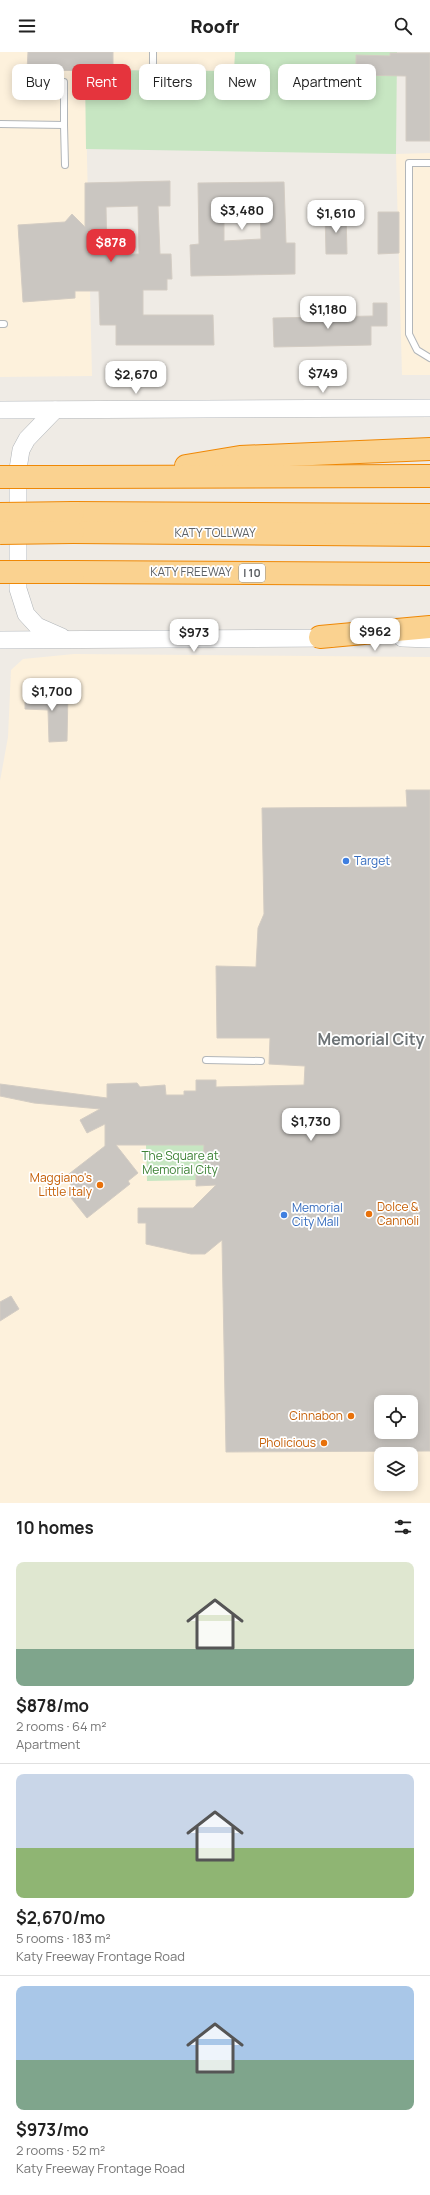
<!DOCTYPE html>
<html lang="en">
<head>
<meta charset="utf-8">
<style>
	:root { --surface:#fff; --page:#f6f6f6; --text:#222; --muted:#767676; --line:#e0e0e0; --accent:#e5343d }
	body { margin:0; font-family:Manrope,sans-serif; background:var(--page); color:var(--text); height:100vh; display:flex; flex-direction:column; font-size:15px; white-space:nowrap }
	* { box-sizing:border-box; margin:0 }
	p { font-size:13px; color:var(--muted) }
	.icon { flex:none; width:22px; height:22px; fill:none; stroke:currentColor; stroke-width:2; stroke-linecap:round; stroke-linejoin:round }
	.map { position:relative; height:1451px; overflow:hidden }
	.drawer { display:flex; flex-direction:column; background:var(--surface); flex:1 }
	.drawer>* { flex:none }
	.guide { position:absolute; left:12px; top:12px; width:406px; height:36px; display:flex; gap:8px }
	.buttons { position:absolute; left:374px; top:1343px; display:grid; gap:8px }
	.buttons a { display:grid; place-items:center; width:44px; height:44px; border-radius:8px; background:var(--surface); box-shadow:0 2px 10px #0003; font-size:20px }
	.price { position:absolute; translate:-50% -34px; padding:0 9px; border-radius:8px; background:#fff; color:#222; font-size:13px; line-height:26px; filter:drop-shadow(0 1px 2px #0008) }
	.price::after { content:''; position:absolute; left:50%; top:24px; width:12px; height:9px; margin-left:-6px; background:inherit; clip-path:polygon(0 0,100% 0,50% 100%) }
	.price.current { background:var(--accent); color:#fff }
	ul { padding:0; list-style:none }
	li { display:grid; align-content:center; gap:8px; height:212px; padding:0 16px }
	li+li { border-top:1px solid var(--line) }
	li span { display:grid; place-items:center; height:124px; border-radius:8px; color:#555 }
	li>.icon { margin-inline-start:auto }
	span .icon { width:72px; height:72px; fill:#fffc; stroke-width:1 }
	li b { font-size:17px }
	h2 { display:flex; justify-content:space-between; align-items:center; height:48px; padding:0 16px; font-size:17px }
	.chip { padding:0 14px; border-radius:8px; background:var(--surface); box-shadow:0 2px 10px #0003; font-size:14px; line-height:36px }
	.chip.current { background:var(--accent); color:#fff }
	header { display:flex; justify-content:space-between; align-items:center; height:52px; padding:0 16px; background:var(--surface); font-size:18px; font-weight:800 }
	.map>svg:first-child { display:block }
	.commercial { fill:#fdf1dc; fill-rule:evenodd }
	.green { fill:#c7e6c2 }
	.building { fill:#cac6c1; stroke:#d3ccc3; fill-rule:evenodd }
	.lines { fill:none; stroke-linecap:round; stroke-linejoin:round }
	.lane-casing { stroke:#b2b6b9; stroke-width:8 }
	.secondary-casing { stroke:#b1b5b9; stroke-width:18 }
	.highway-casing { stroke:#ef8805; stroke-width:24 }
	.lane { stroke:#fff; stroke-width:6 }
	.secondary { stroke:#fff; stroke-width:17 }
	.highway { stroke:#fad290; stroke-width:22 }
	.highway-bridge-casing { stroke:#ef8805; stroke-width:24; stroke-linecap:butt }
	.highway-bridge { stroke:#fad290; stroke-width:22 }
	.shop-dot { fill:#3f7fe0; stroke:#fff; stroke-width:1.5 }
	.food-dot { fill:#e8710a; stroke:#fff; stroke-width:1.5 }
	.labels { text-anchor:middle; stroke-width:3.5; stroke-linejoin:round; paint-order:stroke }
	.shield { fill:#fff; stroke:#8e9093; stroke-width:1 }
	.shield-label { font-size:11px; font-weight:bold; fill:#5d6165 }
	.street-label { font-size:12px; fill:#5d6165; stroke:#fff }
	.shop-label { font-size:12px; fill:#366cbe; stroke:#fff; text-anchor:start }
	.park-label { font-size:12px; fill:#3d8236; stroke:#fff }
	.food-label { font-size:12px; fill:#c56008; stroke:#fff; text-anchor:end }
	.district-label { font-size:16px; font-weight:bold; fill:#6e7477; stroke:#fff }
</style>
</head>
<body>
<header><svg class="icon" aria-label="menu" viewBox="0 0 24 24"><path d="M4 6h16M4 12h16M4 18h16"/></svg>Roofr<svg class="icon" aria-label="search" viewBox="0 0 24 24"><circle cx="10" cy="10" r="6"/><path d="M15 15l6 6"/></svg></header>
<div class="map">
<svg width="430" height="1451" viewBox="0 0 430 1451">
	<rect width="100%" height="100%" fill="#efebe5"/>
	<g class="commercial">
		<path d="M0 0H235V19L85 18 92 324 0 325Z"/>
		<path d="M430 101V323H402L396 102Z"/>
		<path d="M74 602 430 605V1451H0V729L8 685 11 618 23 607ZM381 1350H411V1380H381ZM381 1402H411V1432H381Z"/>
	</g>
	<g class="green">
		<path d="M235 0H397L396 102 86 97 85 18 234 19Z"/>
		<path d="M146 1093H204L203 1114 196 1122V1128L147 1129Z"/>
	</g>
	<g class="building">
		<path d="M28 0H113V19L27 18Z"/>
		<path d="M390 1H430V89H406V24L356 23V3L390 4Z"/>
		<path d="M170 129V154H158L160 202H171L172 227H167V238H143V263H213L214 293H116V273H100L99 239H75V246L23 250 18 173 65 170 72 162 85 175V131ZM138 154 139 202 107 203 106 155Z"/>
		<path d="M284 130 286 191H295V222L191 224 190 193 199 192 198 131ZM260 151 261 187 224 189V152Z"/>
		<path d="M378 160H399V201L378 202Z"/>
		<path d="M325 161H346L347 202H326Z"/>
		<path d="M373 251H387V274H371V293L274 295 273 266 373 264Z"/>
		<path d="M25 640H68L67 689 49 690 48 658 25 657Z"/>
		<path d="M406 738H430V1399L226 1400 222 1188 205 1202H191L146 1192V1171H138V1156H193L216 1133 196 1134V1122L203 1114 204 1093H116L138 1121 128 1129 130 1132 87 1166 67 1141 72 1134 65 1125 105 1094V1072L87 1081 80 1068 100 1057 34 1051 0 1044V1032L107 1046V1032L137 1031 140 1035 165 1033 166 1043H184V1039H196V1028H216V1035L304 1033 305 1014 269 1012 270 986H217L216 914 256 915 258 876 264 862 262 756 407 755ZM381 1350H411V1380H381Z"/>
		<path d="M11 1244 19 1257 0 1269V1250Z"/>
	</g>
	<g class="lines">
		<defs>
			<g id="lane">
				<path d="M153 11V0"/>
				<path d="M0 72 64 73V30"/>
				<path d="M64 73 65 113"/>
				<path d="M430 111H409V282L417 298 430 306"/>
				<path d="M0 272H4"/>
				<path d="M206 1008 261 1009"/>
			</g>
			<g id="secondary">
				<path d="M0 358 430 356"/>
				<path d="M55 358 27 387 21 398 18 417V537L26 562 37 574 62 585"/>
				<path d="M402 586 430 587"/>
				<path d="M0 588 332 586"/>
			</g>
			<g id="highway">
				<path d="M186 414 240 405 430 397"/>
				<path d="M73 425 430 424"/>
				<path d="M73 461 430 463"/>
				<path d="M73 480 430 483"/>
				<path d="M74 520 430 522"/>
				<path d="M320 585 430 575"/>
			</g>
		</defs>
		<use href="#lane" class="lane-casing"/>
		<use href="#secondary" class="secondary-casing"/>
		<use href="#highway" class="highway-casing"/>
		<use href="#lane" class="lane"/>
		<use href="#secondary" class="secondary"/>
		<use href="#highway" class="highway"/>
		<defs>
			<g id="highway-bridge">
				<path d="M0 425H73"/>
				<path d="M0 462 73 461"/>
				<path d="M0 481 73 480"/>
				<path d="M0 520H74"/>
			</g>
		</defs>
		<use href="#highway-bridge" class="highway-bridge-casing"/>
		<use href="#highway-bridge" class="highway-bridge"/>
	</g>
	<g class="shop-dot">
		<circle cx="346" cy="809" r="4"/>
		<circle cx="284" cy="1163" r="4"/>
	</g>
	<g class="food-dot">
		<circle cx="100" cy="1133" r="4"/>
		<circle cx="369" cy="1162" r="4"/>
		<circle cx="351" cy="1364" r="4"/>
		<circle cx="324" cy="1391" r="4"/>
	</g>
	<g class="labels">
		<rect class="shield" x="239" y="512" width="26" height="18" rx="3"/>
		<g class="shield-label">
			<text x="252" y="525">I 10</text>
		</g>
		<g class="street-label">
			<text x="215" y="485">KATY TOLLWAY</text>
			<text x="191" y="524">KATY FREEWAY</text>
		</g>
		<g class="shop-label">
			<text x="354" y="813">Target</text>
			<text x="292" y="1160">Memorial<tspan x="292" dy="14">City Mall</tspan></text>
		</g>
		<g class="park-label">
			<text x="180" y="1108">The Square at<tspan x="180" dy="14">Memorial City</tspan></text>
		</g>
		<g class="food-label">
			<text x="92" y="1130">Maggiano's<tspan x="92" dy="14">Little Italy</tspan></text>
			<text x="377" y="1159" text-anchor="start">Dolce &amp;<tspan x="377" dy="14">Cannoli</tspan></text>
			<text x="343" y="1368">Cinnabon</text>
			<text x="316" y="1395">Pholicious</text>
		</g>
		<g class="district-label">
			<text x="371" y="993">Memorial City</text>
		</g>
	</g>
</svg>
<div class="buttons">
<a><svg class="icon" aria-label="locate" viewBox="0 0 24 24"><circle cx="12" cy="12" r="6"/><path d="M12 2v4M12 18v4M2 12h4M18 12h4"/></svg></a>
<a><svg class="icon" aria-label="layers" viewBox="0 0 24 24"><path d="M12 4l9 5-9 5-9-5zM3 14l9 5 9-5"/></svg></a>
</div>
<b class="price" style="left:242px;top:179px">$3,480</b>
<b class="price" style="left:336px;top:182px">$1,610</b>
<b class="price current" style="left:111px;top:211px">$878</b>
<b class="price" style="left:328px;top:278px">$1,180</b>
<b class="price" style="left:323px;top:342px">$749</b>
<b class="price" style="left:136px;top:343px">$2,670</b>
<b class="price" style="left:375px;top:600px">$962</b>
<b class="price" style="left:194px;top:601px">$973</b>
<b class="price" style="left:52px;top:660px">$1,700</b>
<b class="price" style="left:311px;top:1090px">$1,730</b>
<div class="guide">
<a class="chip">Buy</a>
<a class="chip current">Rent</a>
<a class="chip">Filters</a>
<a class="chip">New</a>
<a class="chip">Apartment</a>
</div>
</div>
<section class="drawer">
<h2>10 homes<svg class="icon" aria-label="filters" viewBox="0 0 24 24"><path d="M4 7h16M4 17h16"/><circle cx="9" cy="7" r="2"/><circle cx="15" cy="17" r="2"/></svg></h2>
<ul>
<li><span style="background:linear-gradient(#dfe7d0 70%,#7fa58c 0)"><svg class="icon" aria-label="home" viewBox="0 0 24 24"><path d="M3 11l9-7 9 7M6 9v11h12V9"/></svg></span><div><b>$878/mo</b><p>2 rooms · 64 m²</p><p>Apartment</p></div></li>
<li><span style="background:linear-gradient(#c9d6e8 60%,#8fb573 0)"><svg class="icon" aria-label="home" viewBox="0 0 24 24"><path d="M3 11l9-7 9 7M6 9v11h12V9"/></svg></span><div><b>$2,670/mo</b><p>5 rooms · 183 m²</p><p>Katy Freeway Frontage Road</p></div></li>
<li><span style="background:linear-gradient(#a9c7e8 60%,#7fa58c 0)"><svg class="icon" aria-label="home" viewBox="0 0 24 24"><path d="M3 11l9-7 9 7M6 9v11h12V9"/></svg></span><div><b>$973/mo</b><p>2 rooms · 52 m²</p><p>Katy Freeway Frontage Road</p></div></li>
</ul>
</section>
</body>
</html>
